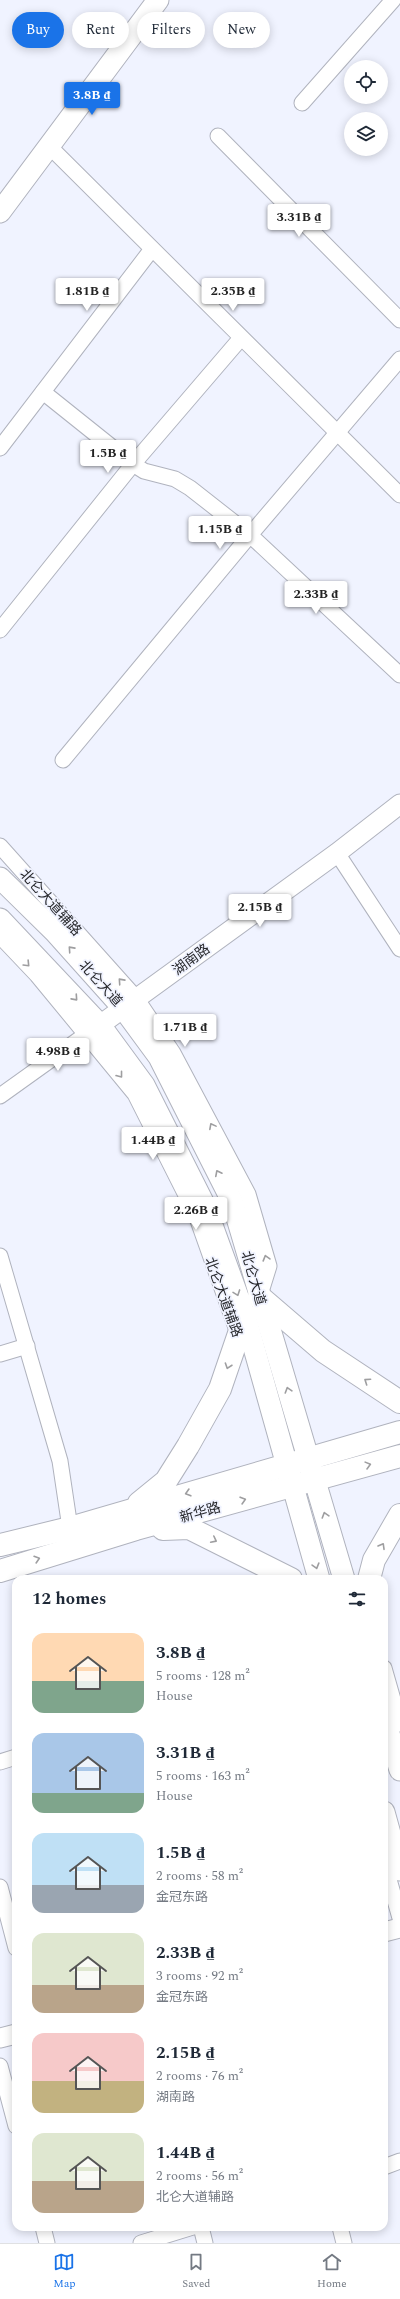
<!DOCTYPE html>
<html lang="en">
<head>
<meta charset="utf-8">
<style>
	:root { --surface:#fff; --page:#f2f2f3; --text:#1f2937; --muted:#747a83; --line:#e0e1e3; --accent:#1a73e8 }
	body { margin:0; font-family:Spectral,"Noto Sans SC",serif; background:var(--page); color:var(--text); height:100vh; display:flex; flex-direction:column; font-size:15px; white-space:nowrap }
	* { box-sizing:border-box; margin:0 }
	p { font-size:13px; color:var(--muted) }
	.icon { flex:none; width:22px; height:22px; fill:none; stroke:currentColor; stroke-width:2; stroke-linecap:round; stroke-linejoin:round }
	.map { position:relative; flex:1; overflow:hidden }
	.sheet { position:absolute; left:12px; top:1575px; width:376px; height:656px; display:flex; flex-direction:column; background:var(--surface); border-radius:12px; box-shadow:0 2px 10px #0003 }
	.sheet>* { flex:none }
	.hud { position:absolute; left:12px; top:12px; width:376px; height:36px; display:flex; gap:8px }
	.controls { position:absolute; left:344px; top:60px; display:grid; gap:8px }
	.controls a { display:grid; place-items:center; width:44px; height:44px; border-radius:50%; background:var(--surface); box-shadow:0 2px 10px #0003; font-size:20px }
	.price { position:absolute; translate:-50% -34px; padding:0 9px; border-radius:4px; background:#fff; color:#222; font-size:13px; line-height:26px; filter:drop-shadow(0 1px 2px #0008) }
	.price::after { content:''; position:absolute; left:50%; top:24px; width:12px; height:9px; margin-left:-6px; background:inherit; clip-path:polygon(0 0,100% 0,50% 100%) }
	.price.active { background:var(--accent); color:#fff }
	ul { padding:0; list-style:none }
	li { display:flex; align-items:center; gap:12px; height:100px; padding:0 20px }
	li span { display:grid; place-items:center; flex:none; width:112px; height:80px; border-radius:12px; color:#555 }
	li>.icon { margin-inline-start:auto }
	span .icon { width:48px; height:48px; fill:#fffc; stroke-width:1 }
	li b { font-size:17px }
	h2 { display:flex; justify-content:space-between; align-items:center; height:48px; padding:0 20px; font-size:17px }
	.tag { padding:0 14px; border-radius:18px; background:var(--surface); box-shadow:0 2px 10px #0003; font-size:14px; line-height:36px }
	.tag.active { background:var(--accent); color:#fff }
	.dock { display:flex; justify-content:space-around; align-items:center; height:56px; border-top:1px solid var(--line); background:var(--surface); font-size:11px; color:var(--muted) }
	.dock a { display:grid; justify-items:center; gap:2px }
	.dock .active { color:var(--accent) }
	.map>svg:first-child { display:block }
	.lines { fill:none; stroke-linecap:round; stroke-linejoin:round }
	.minor-casing { stroke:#b0b3be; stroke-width:17 }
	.tertiary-casing { stroke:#b0b3be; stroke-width:21 }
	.secondary-casing { stroke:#b0b3be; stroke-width:23 }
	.primary-casing { stroke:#b0b3be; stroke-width:24 }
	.minor { stroke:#fff; stroke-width:15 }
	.tertiary { stroke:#fff; stroke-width:19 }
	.secondary { stroke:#fff; stroke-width:21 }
	.primary { stroke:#fff; stroke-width:22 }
	.oneway { stroke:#9e9ea0 }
	.labels { text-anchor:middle; stroke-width:3.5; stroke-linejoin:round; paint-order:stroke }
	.street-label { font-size:14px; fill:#27282c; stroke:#f0f3ff }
</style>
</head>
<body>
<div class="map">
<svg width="400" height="2243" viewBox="0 0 400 2243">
	<rect width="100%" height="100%" fill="#f0f3ff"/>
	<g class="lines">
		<defs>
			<g id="minor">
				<path d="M302 103 393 0"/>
				<path d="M218 136 400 320"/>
				<path d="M49 146 400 495"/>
				<path d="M43 392 133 464 144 471 175 479 190 488 250 535 400 675"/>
				<path d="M0 448 152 249"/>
				<path d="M0 630 133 464 241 338"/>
				<path d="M63 760 250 535 400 359"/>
				<path d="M0 846 136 998 173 1053 248 1194 269 1266 260 1295"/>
				<path d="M337 853 400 949"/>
				<path d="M0 936 37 975 135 1094 196 1215 240 1339"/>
				<path d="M0 1096 95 1028"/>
				<path d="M0 1256 60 1461 70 1528"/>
				<path d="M0 1354 27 1346"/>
				<path d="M384 1668 400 1724"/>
				<path d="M0 1762 16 1757"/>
				<path d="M384 1862 400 1918"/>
				<path d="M0 1887 16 1948"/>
				<path d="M0 2066 16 2126"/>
				<path d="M384 2167 400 2161"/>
				<path d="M43 2227 47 2243"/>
				<path d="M201 2227 205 2243"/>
				<path d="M340 2227 344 2243"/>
				<path d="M141 2243 193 2227"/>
			</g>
			<g id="tertiary">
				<path d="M100 1025 337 853 400 804"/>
				<path d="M384 1932 400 1928"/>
				<path d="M0 2038 16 2034"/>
			</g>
			<g id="secondary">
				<path d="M0 212 158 0"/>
				<path d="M0 878 55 932 123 1008 159 1057 232 1201 344 1579"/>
				<path d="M0 919 100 1025 144 1085 205 1206 245 1316 319 1579"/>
				<path d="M384 1717 400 1770"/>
				<path d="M384 1812 400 1870"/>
			</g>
			<g id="primary">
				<path d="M259 1296 323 1351 400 1402"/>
				<path d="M139 1503 166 1481 188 1446 220 1389 245 1316"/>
				<path d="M163 1529 189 1528 291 1579"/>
				<path d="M0 1545 70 1528 400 1432"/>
				<path d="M0 1571 136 1529 400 1456"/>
				<path d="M369 1579 374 1560 400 1515"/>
			</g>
		</defs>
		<use href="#minor" class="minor-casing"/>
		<use href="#tertiary" class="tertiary-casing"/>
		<use href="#secondary" class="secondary-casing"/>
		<use href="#primary" class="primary-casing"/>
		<use href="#minor" class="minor"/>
		<use href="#tertiary" class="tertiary"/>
		<use href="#secondary" class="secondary"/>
		<use href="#primary" class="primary"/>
	</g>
	<defs><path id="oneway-chevron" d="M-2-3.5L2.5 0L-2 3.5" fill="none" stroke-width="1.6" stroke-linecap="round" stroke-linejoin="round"/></defs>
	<g class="oneway">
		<use href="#oneway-chevron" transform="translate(71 949) rotate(-132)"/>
		<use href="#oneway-chevron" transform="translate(27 964) rotate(46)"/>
		<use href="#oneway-chevron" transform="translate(121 981) rotate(-132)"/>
		<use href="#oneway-chevron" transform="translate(75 998) rotate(48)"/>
		<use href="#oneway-chevron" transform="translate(120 1075) rotate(52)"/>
		<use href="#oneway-chevron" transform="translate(212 1126) rotate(-118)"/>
		<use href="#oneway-chevron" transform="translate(218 1173) rotate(-117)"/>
		<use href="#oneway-chevron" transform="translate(266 1258) rotate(-106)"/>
		<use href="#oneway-chevron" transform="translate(237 1293) rotate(70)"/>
		<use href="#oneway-chevron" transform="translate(228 1366) rotate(109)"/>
		<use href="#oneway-chevron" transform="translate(367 1381) rotate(-146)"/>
		<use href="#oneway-chevron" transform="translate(288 1390) rotate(-107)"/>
		<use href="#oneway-chevron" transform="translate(368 1465) rotate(-15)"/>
		<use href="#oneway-chevron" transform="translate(188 1493) rotate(164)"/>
		<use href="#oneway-chevron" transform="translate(243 1500) rotate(-16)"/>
		<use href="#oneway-chevron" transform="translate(325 1515) rotate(-107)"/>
		<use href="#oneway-chevron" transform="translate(214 1540) rotate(27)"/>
		<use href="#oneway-chevron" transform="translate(382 1546) rotate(-60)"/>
		<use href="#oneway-chevron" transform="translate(37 1559) rotate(-17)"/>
		<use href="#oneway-chevron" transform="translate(316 1566) rotate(74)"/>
	</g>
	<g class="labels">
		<g class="street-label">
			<text transform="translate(51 902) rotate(48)" y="5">北仑大道辅路</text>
			<text transform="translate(191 959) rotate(-36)" y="5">湖南路</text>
			<text transform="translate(101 983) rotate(48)" y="5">北仑大道</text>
			<text transform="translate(254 1278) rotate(74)" y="5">北仑大道</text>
			<text transform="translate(224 1297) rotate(70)" y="5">北仑大道辅路</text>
			<text transform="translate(200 1512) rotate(-16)" y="5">新华路</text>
		</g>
	</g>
</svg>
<div class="controls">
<a><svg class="icon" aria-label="locate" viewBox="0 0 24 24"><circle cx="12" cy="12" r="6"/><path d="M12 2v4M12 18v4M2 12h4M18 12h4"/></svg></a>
<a><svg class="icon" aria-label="layers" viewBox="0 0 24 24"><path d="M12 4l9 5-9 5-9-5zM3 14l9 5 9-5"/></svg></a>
</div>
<b class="price active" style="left:92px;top:116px">3.8B ₫</b>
<b class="price" style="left:299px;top:238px">3.31B ₫</b>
<b class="price" style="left:87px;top:312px">1.81B ₫</b>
<b class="price" style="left:233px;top:312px">2.35B ₫</b>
<b class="price" style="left:108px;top:474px">1.5B ₫</b>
<b class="price" style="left:220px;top:550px">1.15B ₫</b>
<b class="price" style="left:316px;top:615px">2.33B ₫</b>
<b class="price" style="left:260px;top:928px">2.15B ₫</b>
<b class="price" style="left:185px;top:1048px">1.71B ₫</b>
<b class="price" style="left:58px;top:1072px">4.98B ₫</b>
<b class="price" style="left:153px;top:1161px">1.44B ₫</b>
<b class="price" style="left:196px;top:1231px">2.26B ₫</b>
<div class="hud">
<a class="tag active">Buy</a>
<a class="tag">Rent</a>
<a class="tag">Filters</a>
<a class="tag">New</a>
</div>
<section class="sheet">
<h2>12 homes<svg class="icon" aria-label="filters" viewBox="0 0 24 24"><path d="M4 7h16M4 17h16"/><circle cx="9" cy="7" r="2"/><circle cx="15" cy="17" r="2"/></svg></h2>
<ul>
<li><span style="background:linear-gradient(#ffd9b3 60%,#7fa58c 0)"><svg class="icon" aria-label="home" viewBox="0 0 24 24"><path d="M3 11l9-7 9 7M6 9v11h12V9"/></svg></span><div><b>3.8B ₫</b><p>5 rooms · 128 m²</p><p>House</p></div></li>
<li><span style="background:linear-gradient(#a9c7e8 75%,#7fa58c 0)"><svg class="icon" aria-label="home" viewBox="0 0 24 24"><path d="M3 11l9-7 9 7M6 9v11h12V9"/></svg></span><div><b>3.31B ₫</b><p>5 rooms · 163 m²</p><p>House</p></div></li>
<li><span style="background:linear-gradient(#bfe0f5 65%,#9aa5b1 0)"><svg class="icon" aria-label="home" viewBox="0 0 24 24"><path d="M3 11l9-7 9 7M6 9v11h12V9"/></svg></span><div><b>1.5B ₫</b><p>2 rooms · 58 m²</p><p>金冠东路</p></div></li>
<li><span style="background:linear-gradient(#dfe7d0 65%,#b9a48a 0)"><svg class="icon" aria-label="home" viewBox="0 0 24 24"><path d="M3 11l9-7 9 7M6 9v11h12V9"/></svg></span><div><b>2.33B ₫</b><p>3 rooms · 92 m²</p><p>金冠东路</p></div></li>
<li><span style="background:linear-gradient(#f6c9c9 60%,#c2b280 0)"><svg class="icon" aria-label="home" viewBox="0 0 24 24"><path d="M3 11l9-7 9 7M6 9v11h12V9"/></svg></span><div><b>2.15B ₫</b><p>2 rooms · 76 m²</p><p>湖南路</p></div></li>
<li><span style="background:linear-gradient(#dfe7d0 60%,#b9a48a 0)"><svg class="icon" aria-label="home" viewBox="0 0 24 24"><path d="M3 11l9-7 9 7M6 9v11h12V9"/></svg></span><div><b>1.44B ₫</b><p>2 rooms · 56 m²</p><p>北仑大道辅路</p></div></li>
</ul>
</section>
</div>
<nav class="dock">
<a class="active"><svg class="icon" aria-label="map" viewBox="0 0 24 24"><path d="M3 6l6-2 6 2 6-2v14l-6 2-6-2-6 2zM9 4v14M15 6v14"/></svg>Map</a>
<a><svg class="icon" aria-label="saved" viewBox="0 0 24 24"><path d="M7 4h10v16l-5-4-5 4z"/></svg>Saved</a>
<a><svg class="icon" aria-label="home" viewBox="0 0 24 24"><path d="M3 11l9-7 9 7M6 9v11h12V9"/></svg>Home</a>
</nav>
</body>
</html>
